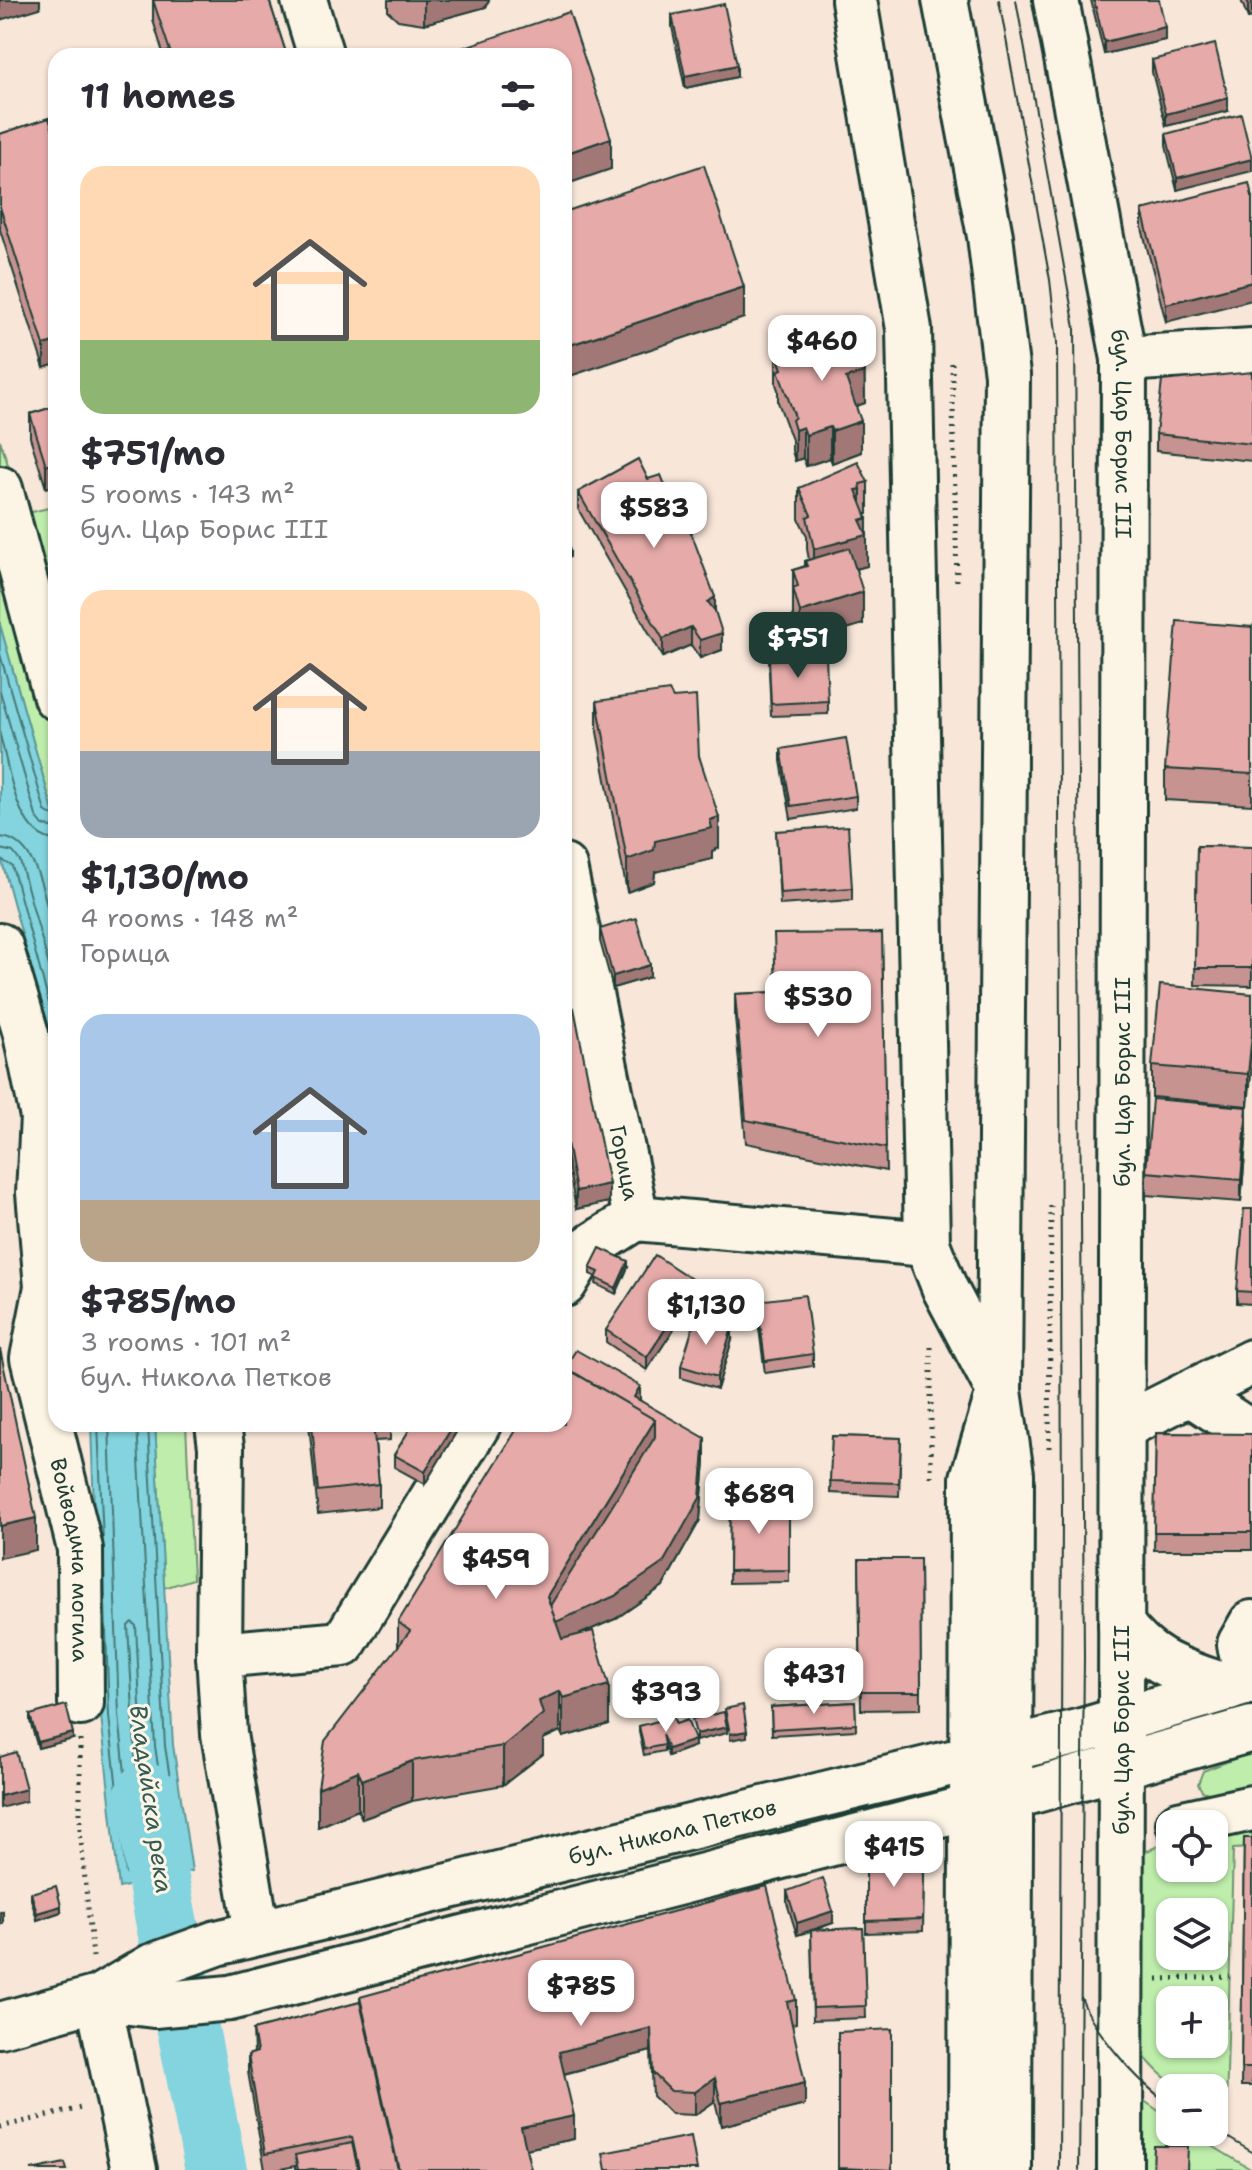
<!DOCTYPE html>
<html lang="en">
<head>
<meta charset="utf-8">
<style>
	:root { --surface:#fff; --page:#f2f2f3; --text:#2b2b33; --muted:#7c7c81; --accent:#1f3d34 }
	body { margin:0; font-family:"Shantell Sans",sans-serif; background:var(--page); color:var(--text); height:100vh; display:flex; flex-direction:column; font-size:30px; white-space:nowrap }
	* { box-sizing:border-box; margin:0 }
	p { font-size:26px; color:var(--muted) }
	.icon { flex:none; width:44px; height:44px; fill:none; stroke:currentColor; stroke-width:2; stroke-linecap:round; stroke-linejoin:round }
	.map { position:relative; flex:1; overflow:hidden }
	.panel { position:absolute; left:48px; top:48px; width:524px; height:1384px; display:flex; flex-direction:column; background:var(--surface); border-radius:24px; box-shadow:0 2px 6px #0004 }
	.panel>* { flex:none }
	.fabs { position:absolute; left:1156px; top:1810px; display:grid; gap:16px }
	.fabs a { display:grid; place-items:center; width:72px; height:72px; border-radius:16px; background:var(--surface); box-shadow:0 2px 6px #0004; font-size:40px }
	.price { position:absolute; translate:-50% -68px; padding:0 18px; border-radius:16px; background:#fff; color:#222; font-size:26px; line-height:52px; filter:drop-shadow(0 2px 4px #0008) }
	.price::after { content:''; position:absolute; left:50%; top:48px; width:24px; height:18px; margin-left:-12px; background:inherit; clip-path:polygon(0 0,100% 0,50% 100%) }
	.price.on { background:var(--accent); color:#fff }
	ul { padding:0; list-style:none }
	li { display:grid; align-content:center; gap:16px; height:424px; padding:0 32px }
	li span { display:grid; place-items:center; height:248px; border-radius:24px; color:#555 }
	li>.icon { margin-inline-start:auto }
	span .icon { width:144px; height:144px; fill:#fffc; stroke-width:1 }
	li b { font-size:34px }
	h2 { display:flex; justify-content:space-between; align-items:center; height:96px; padding:0 32px; font-size:34px }
	.map>svg:first-child { display:block }
	.green { fill:#beedac; stroke:#6e9570; stroke-width:2; fill-rule:evenodd }
	.water { fill:#83d4de; stroke:#5b989a; stroke-width:2 }
	.lines { fill:none; stroke-linecap:round; stroke-linejoin:round }
	.shore { stroke:#477978; stroke-width:2 }
	.river { stroke:#83d4de; stroke-width:62 }
	.minor-casing { stroke:#1f3d34; stroke-width:50 }
	.major-casing { stroke:#1f3d34; stroke-width:50 }
	.highway-casing { stroke:#1f3d34; stroke-width:50 }
	.path { stroke:#1f3d34; stroke-width:5; stroke-dasharray:2 6; stroke-linecap:butt }
	.minor { stroke:#fcf5e5; stroke-width:44 }
	.major { stroke:#fcf5e5; stroke-width:44 }
	.highway { stroke:#fcf5e5; stroke-width:44 }
	.tram { stroke:#1f3d34; stroke-width:2 }
	.wall { fill:#c69391; stroke:#1f3d34; stroke-width:2 }
	.shaded-wall { fill:#a17876; stroke:#1f3d34; stroke-width:2 }
	.building { fill:#e6aba9; stroke:#1f3d34; stroke-width:2 }
	.labels { text-anchor:middle; stroke-width:6; stroke-linejoin:round; paint-order:stroke }
	.street-label { font-size:22px; fill:#1f3d34; stroke:#fcf5e5 }
	.water-label { font-size:24px; font-style:italic; fill:#335b56; stroke:#fcf5e5 }
</style>
</head>
<body>
<div class="map">
<svg width="1252" height="2170" viewBox="0 0 1252 2170">
	<rect width="100%" height="100%" fill="#f8e6d9"/>
	<filter id="ink" filterUnits="userSpaceOnUse"><feTurbulence type="fractalNoise" baseFrequency=".0125" numOctaves="2"/><feDisplacementMap in="SourceGraphic" scale="16" xChannelSelector="R" yChannelSelector="G"/><feConvolveMatrix kernelMatrix="1 2 1 2 8 2 1 2 1" color-interpolation-filters="sRGB"/></filter>
	<g filter="url(#ink)">
		<g class="green">
			<path d="M0 440 24 514 56 506V822L0 625Z"/>
			<path d="M155 1424H186L193 1579 164 1588Z"/>
			<path d="M1252 1752V1786L1215 1795 1202 1791 1198 1784 1203 1771Z"/>
			<path d="M1252 1822V1848L1233 1849 1226 2111 1214 2105V2088C1173 2088 1168 2084 1141 2053L1139 1864 1145 1852 1170 1840V1868H1214V1831ZM1170 1912H1214V1956H1170ZM1170 2000H1214V2044H1170Z"/>
			<path d="M1143 2100 1170 2119V2132H1189L1252 2170H1144Z"/>
		</g>
		<g class="water">
			<path d="M0 625 56 822V1060L0 854Z"/>
			<path d="M91 1424H155L173 1745 192 1871 119 1888 101 1716Z"/>
		</g>
		<g class="lines">
			<g class="shore">
				<path d="M0 654 45 811 56 818"/>
				<path d="M0 691 36 816 43 825 56 828"/>
				<path d="M0 735C9 767 16 838 56 840"/>
				<path d="M0 837C41 839 47 913 56 946"/>
				<path d="M0 849 13 852 20 861 56 991"/>
				<path d="M0 859 12 866 56 1029"/>
				<path d="M98 1424 103 1542"/>
				<path d="M109 1424 119 1715 134 1861 139 1865 171 1855 155 1746 137 1424"/>
				<path d="M104 1573 109 1716 126 1874 130 1877 183 1862 165 1746 148 1424"/>
				<path d="M132 1622 136 1626 142 1744 139 1748 135 1745 128 1626Z"/>
				<path d="M139 1749 143 1753 158 1845 149 1850 145 1847 135 1754Z"/>
			</g>
			<path class="river" d="M146 1794 158 1879 216 2170"/>
			<defs>
				<g id="minor">
					<path d="M304 0 321 56"/>
					<path d="M854 0 909 329 927 1244 945 1289 999 1391"/>
					<path id="s1" d="M1056 0 1124 359 1120 2170"/>
					<path d="M1124 359 1252 351"/>
					<path d="M0 489 56 697"/>
					<path id="s2" d="M564 867 636 1218 927 1244"/>
					<path id="s3" d="M0 946 26 1034 43 1117 39 1193 47 1287 33 1358 80 1549 81 1703"/>
					<path d="M564 1284 584 1251 636 1218"/>
					<path d="M1190 1393 1252 1434"/>
					<path d="M218 1424 221 1447 219 1655"/>
					<path d="M1122 1427 1252 1362"/>
					<path d="M1247 1682 1240 1644 1252 1623"/>
					<path d="M1179 1824 1252 1808"/>
					<path d="M257 1933 224 1734 219 1655 343 1644 478 1424"/>
					<path d="M98 1998 134 2170"/>
				</g>
				<g id="major">
					<path d="M945 0 990 236 1007 375 999 1391 1011 1474 1009 2170"/>
					<path d="M971 2170 973 1478 995 1405"/>
				</g>
				<g id="highway">
					<path d="M1121 1624C1151 1665 1183 1671 1229 1688"/>
					<path d="M98 1998 154 2005 230 1998 1011 1797 1252 1729"/>
					<path id="s4" d="M0 2025 98 1998 151 1967 217 1943 1082 1731 1252 1681"/>
				</g>
			</defs>
			<use href="#minor" class="minor-casing"/>
			<use href="#major" class="major-casing"/>
			<use href="#highway" class="highway-casing"/>
			<g class="path">
				<path d="M952 363 957 585"/>
				<path d="M1049 1448 1051 1200"/>
				<path d="M931 1477V1347"/>
				<path d="M80 1740V1831L93 1957"/>
				<path d="M914 1861 932 1872"/>
				<path d="M1157 1979 1230 1977"/>
				<path d="M0 2127 81 2108"/>
			</g>
			<use href="#minor" class="minor"/>
			<use href="#major" class="major"/>
			<use href="#highway" class="highway"/>
			<g class="tram">
				<path d="M999 0 1050 280 1057 342 1062 1515 1059 2170"/>
				<path d="M1016 0 1075 328 1084 1657 1079 2170"/>
				<path d="M1081 1997C1093 2031 1139 2084 1170 2104"/>
				<path d="M1214 2129 1252 2152"/>
			</g>
		</g>
		<g class="wall">
			<path d="M153 0H269L287 56 163 53 153 20Z"/>
			<path d="M388 0H489L486 7 424 24 398 20 388 11Z"/>
			<path d="M1091 0H1159L1165 40 1104 54Z"/>
			<path d="M1241 0H1252V17L1248 18Z"/>
			<path d="M672 15 737 77 685 88 672 27Z"/>
			<path d="M1152 60 1228 111 1166 126 1152 72Z"/>
			<path d="M49 118 44 368 0 230V134Z"/>
			<path d="M1166 134 1252 157 1177 190 1166 146Z"/>
			<path d="M1252 196 1166 322 1142 228V210Z"/>
			<path d="M812 347 864 350 865 403 856 406 861 452 832 463 830 458 806 466 803 458 795 461 792 451V440L778 402V390L776 384V353L800 356 812 352Z"/>
			<path d="M1252 372V461L1156 451V434Z"/>
			<path d="M56 406 46 488 30 437V414Z"/>
			<path d="M648 479 680 524 715 610 722 650 700 658 691 645 663 657 578 509V492Z"/>
			<path d="M868 482V514H866L867 518V566L856 569 863 624 800 643 793 619V570L805 566V561L809 560 807 549V536L799 519V488Z"/>
			<path d="M1252 627V805L1165 800V769Z"/>
			<path d="M769 672 828 701V714L771 716Z"/>
			<path d="M597 701 699 756 719 848 712 851V859L655 872 654 882 627 892 597 732Z"/>
			<path d="M781 749 856 796V808L791 819 781 761Z"/>
			<path d="M776 831 852 888V900L780 905Z"/>
			<path d="M1197 846 1252 847V986L1195 985Z"/>
			<path d="M600 929 650 977 613 988 600 941Z"/>
			<path d="M882 933 886 1171 746 1143 735 1017V994L775 992Z"/>
			<path d="M1252 994 1248 1106 1152 1097V1066Z"/>
			<path d="M564 1010 609 1202 576 1209 564 1144Z"/>
			<path d="M1247 1130 1241 1202 1146 1195V1172Z"/>
			<path d="M1252 1209V1304L1237 1303V1291Z"/>
			<path d="M628 1267 616 1294 596 1284 597 1277 590 1274V1268Z"/>
			<path d="M696 1295 647 1370 606 1342V1330Z"/>
			<path d="M757 1301 813 1354V1366L765 1373 757 1314Z"/>
			<path d="M732 1340 717 1389 681 1378V1366Z"/>
			<path d="M640 1400 705 1461 700 1520 663 1586 615 1619 579 1634 609 1724 563 1737 560 1731 543 1739V1754L503 1785 412 1801 362 1819 358 1810 318 1827 398 1647V1622Z"/>
			<path d="M309 1424H390V1440L375 1441 379 1484V1507L318 1514Z"/>
			<path d="M413 1424H461L425 1484 394 1467V1455Z"/>
			<path d="M1156 1433 1252 1435V1550H1154Z"/>
			<path d="M832 1436 901 1438 899 1496 830 1493Z"/>
			<path d="M730 1502H789V1582L729 1583Z"/>
			<path d="M859 1559H920L921 1709 861 1710Z"/>
			<path d="M855 1702 856 1730 772 1735 771 1707Z"/>
			<path d="M30 1715 73 1739 38 1748 30 1721Z"/>
			<path d="M676 1724 695 1746 668 1756 664 1744V1751L644 1755 639 1732V1726Z"/>
			<path d="M1244 1838H1252V2086H1241Z"/>
			<path d="M866 1859 924 1871 923 1931 866 1933Z"/>
			<path d="M787 1891 833 1923 814 1930 863 1928 866 2018 813 2020 811 1931 797 1935 787 1903Z"/>
			<path d="M31 1893 61 1912 37 1920 31 1899Z"/>
			<path d="M360 1997 796 2000V2023L792 2024 805 2105 721 2126 715 2101 695 2115 671 2114 653 2096 651 2051 564 2074 574 2139 526 2149 531 2170H295V2166L276 2170H265L248 2072V2055L254 2053 253 2030 360 2002Z"/>
			<path d="M838 2032 892 2170H838Z"/>
		</g>
		<g class="shaded-wall">
			<path d="M0 0H40V8L0 20Z"/>
			<path d="M424 0H489L486 7 424 24Z"/>
			<path d="M1248 0H1252V17L1248 18Z"/>
			<path d="M1165 27V40L1104 54V42Z"/>
			<path d="M737 65V77L685 88V76Z"/>
			<path d="M1228 98V111L1166 126V114Z"/>
			<path d="M611 138V169L564 185V154Z"/>
			<path d="M1252 159V171L1177 190V178Z"/>
			<path d="M1252 282V300L1166 322V304Z"/>
			<path d="M744 287V318L564 378V347Z"/>
			<path d="M56 341V364L44 368V345Z"/>
			<path d="M864 350 865 403 846 410V378L857 353Z"/>
			<path d="M861 421V452L832 463V431Z"/>
			<path d="M803 427V458L795 461V430Z"/>
			<path d="M830 427V458L806 466V435Z"/>
			<path d="M56 462V485L46 488V465Z"/>
			<path d="M861 489V520L867 518V566L814 580V549L856 490Z"/>
			<path d="M570 551V557L564 559V553Z"/>
			<path d="M863 592V624L800 643V612Z"/>
			<path d="M715 597V615L708 602Z"/>
			<path d="M691 627V645L663 657V639Z"/>
			<path d="M722 633V650L700 658V640Z"/>
			<path d="M719 817V848L712 851V859L655 872 654 882 627 892V860L655 841Z"/>
			<path d="M650 965V977L613 988V976Z"/>
			<path d="M1252 1034V1065L1248 1106V1074Z"/>
			<path d="M1247 1107V1130L1241 1202V1180Z"/>
			<path d="M609 1184V1202L576 1209V1191Z"/>
			<path d="M628 1261V1267L616 1294V1288Z"/>
			<path d="M696 1282V1295L647 1370V1357Z"/>
			<path d="M732 1328V1340L717 1389V1377Z"/>
			<path d="M640 1386V1409L634 1397Z"/>
			<path d="M655 1420 705 1438V1461L700 1520 663 1586 615 1619 551 1647 547 1596Z"/>
			<path d="M454 1424H461L425 1484V1472Z"/>
			<path d="M36 1518V1550L0 1558V1526Z"/>
			<path d="M609 1685V1724L563 1737V1698Z"/>
			<path d="M560 1691V1731L543 1739V1754L503 1785V1746L539 1701Z"/>
			<path d="M727 1727V1733L696 1741V1734Z"/>
			<path d="M747 1731V1737L730 1740V1734Z"/>
			<path d="M73 1733V1739L38 1748V1742Z"/>
			<path d="M695 1740V1746L668 1756V1749Z"/>
			<path d="M412 1761V1801L362 1819V1780Z"/>
			<path d="M358 1771V1810L318 1827V1788Z"/>
			<path d="M26 1789V1801L0 1808V1796Z"/>
			<path d="M61 1906V1912L37 1920V1913Z"/>
			<path d="M3 1911V1923L0 1925V1912Z"/>
			<path d="M833 1911V1923L797 1935V1923Z"/>
			<path d="M651 2028V2051L559 2075V2052Z"/>
			<path d="M715 2078V2101L695 2115V2092Z"/>
			<path d="M805 2083V2105L721 2126V2103Z"/>
			<path d="M574 2116V2139L521 2150V2127Z"/>
		</g>
		<g class="building">
			<path d="M153 0H269L287 56H154L170 51Z"/>
			<path d="M1094 0H1159L1165 27 1104 42Z"/>
			<path d="M724 4 737 65 685 76 672 15Z"/>
			<path d="M569 12 611 138 564 154V56H438Z"/>
			<path d="M1215 44 1228 98 1166 114 1152 60Z"/>
			<path d="M1241 114 1252 159 1177 178 1166 134Z"/>
			<path d="M49 118 56 140V341L44 345 0 207V134Z"/>
			<path d="M704 165 744 287 564 347V212Z"/>
			<path d="M1249 183 1252 196V282L1166 304 1142 210Z"/>
			<path d="M858 330 864 350 857 353 865 372 846 378 861 421 832 431 830 427 806 435 803 427 795 430 792 420 795 417 778 371 782 369 776 353 796 345 800 356 814 351 812 347Z"/>
			<path d="M1252 372V444L1156 434 1162 381Z"/>
			<path d="M56 406V462L46 465 30 414Z"/>
			<path d="M638 459 648 479 661 475 680 524 686 519 715 597 708 602 715 611 722 633 700 640 691 627 663 639 578 492Z"/>
			<path d="M858 462 868 482 860 484 861 489 856 490 867 518 860 520 867 535 814 549 807 517 811 515 799 488Z"/>
			<path d="M564 533 570 551 564 553Z"/>
			<path d="M849 548 863 592 800 612 793 588 798 586 793 570 807 566 805 561Z"/>
			<path d="M1177 621 1252 627V774L1165 769Z"/>
			<path d="M826 657 828 701 771 704 769 660Z"/>
			<path d="M669 691 673 698 696 696 699 756 719 817 710 820 712 828 655 841 654 850 627 860 597 701Z"/>
			<path d="M846 738 856 796 791 806 781 749Z"/>
			<path d="M848 826 852 888 780 893 776 831Z"/>
			<path d="M1197 846 1252 847V968H1195Z"/>
			<path d="M636 918 650 965 613 976 600 929Z"/>
			<path d="M882 933 886 1148 746 1120 735 994 776 992 774 934Z"/>
			<path d="M1160 985 1252 994V1034L1248 1074 1152 1066Z"/>
			<path d="M574 1008 609 1184 576 1191 564 1127V1010Z"/>
			<path d="M1152 1099 1247 1107 1241 1180 1146 1172Z"/>
			<path d="M1244 1209H1252V1292L1237 1291Z"/>
			<path d="M600 1248 628 1261 616 1288 596 1278 599 1272 590 1268Z"/>
			<path d="M655 1255 696 1282 647 1357 606 1330Z"/>
			<path d="M805 1295 813 1354 765 1361 757 1301Z"/>
			<path d="M696 1317 732 1328 717 1377 681 1366Z"/>
			<path d="M0 1349 36 1518 0 1526Z"/>
			<path d="M576 1350 640 1386 634 1397 705 1438 700 1498 663 1563 615 1596 556 1622 550 1606 655 1437V1420L565 1367Z"/>
			<path d="M564 1367 655 1420 547 1596 562 1639 593 1631 609 1685 563 1698 560 1691 539 1701 543 1714 503 1746 412 1761 362 1780 358 1771 318 1788 325 1741 410 1631 398 1622 520 1424H564Z"/>
			<path d="M312 1424H373L379 1484 318 1491Z"/>
			<path d="M413 1424H454L425 1472 394 1455Z"/>
			<path d="M1156 1433 1252 1434V1532H1154Z"/>
			<path d="M832 1436 901 1438 899 1483 830 1481Z"/>
			<path d="M730 1502H789V1570L729 1571Z"/>
			<path d="M859 1559H920L921 1692H861Z"/>
			<path d="M855 1702 856 1724 772 1729 771 1707Z"/>
			<path d="M66 1705 73 1733 38 1742 30 1715Z"/>
			<path d="M743 1705 747 1731 730 1734 725 1709Z"/>
			<path d="M724 1712 727 1727 696 1734 692 1719Z"/>
			<path d="M673 1717 676 1724 687 1720 695 1740 668 1749 662 1734 664 1745 644 1749 639 1726Z"/>
			<path d="M16 1752 26 1789 0 1796V1757Z"/>
			<path d="M1244 1838H1252V2068H1241Z"/>
			<path d="M911 1857 924 1871 923 1919 866 1921V1859Z"/>
			<path d="M823 1878 833 1911 797 1923 787 1891Z"/>
			<path d="M56 1886 61 1906 37 1913 31 1893Z"/>
			<path d="M767 1886 796 2000 787 2002 805 2083 721 2103 715 2078 695 2092 671 2091 653 2073 651 2028 559 2052 574 2116 521 2127 531 2170H399L360 1997Z"/>
			<path d="M863 1928 866 2006 813 2008 811 1930Z"/>
			<path d="M360 2002 398 2170H359L352 2137 265 2154 248 2055 257 2052 253 2030Z"/>
			<path d="M892 2029V2170L838 2168V2032Z"/>
			<path d="M691 2136 697 2170H606L603 2153Z"/>
			<path d="M352 2143 358 2170H298L295 2155Z"/>
			<path d="M1154 2146H1188L1187 2170H1153Z"/>
			<path d="M65 2163 67 2170H31Z"/>
		</g>
	</g>
	<g class="labels">
		<g class="street-label">
			<text dy="8" stroke="none"><textPath href="#s1" startOffset="440">бул. Цар Борис III</textPath></text>
			<text transform="translate(1122 1082) rotate(-90)" y="8">бул. Цар Борис III</text>
			<text dy="8" stroke="none"><textPath href="#s2" startOffset="302">Горица</textPath></text>
			<text dy="8" stroke="none"><textPath href="#s3" startOffset="626">Войводина могила</textPath></text>
			<text transform="translate(1121 1730) rotate(-90)" y="8">бул. Цар Борис III</text>
			<text dy="8" stroke="none"><textPath href="#s4" startOffset="702">бул. Никола Петков</textPath></text>
		</g>
		<g class="water-label">
			<text transform="translate(151 1799) rotate(82)" y="8">Владайска река</text>
		</g>
	</g>
</svg>
<div class="fabs">
<a><svg class="icon" aria-label="locate" viewBox="0 0 24 24"><circle cx="12" cy="12" r="6"/><path d="M12 2v4M12 18v4M2 12h4M18 12h4"/></svg></a>
<a><svg class="icon" aria-label="layers" viewBox="0 0 24 24"><path d="M12 4l9 5-9 5-9-5zM3 14l9 5 9-5"/></svg></a>
<a>+</a>
<a>−</a>
</div>
<b class="price" style="left:822px;top:383px">$460</b>
<b class="price" style="left:654px;top:550px">$583</b>
<b class="price on" style="left:798px;top:680px">$751</b>
<b class="price" style="left:818px;top:1039px">$530</b>
<b class="price" style="left:706px;top:1347px">$1,130</b>
<b class="price" style="left:759px;top:1536px">$689</b>
<b class="price" style="left:496px;top:1601px">$459</b>
<b class="price" style="left:814px;top:1716px">$431</b>
<b class="price" style="left:666px;top:1734px">$393</b>
<b class="price" style="left:894px;top:1889px">$415</b>
<b class="price" style="left:581px;top:2028px">$785</b>
<section class="panel">
<h2>11 homes<svg class="icon" aria-label="filters" viewBox="0 0 24 24"><path d="M4 7h16M4 17h16"/><circle cx="9" cy="7" r="2"/><circle cx="15" cy="17" r="2"/></svg></h2>
<ul>
<li><span style="background:linear-gradient(#ffd9b3 70%,#8fb573 0)"><svg class="icon" aria-label="home" viewBox="0 0 24 24"><path d="M3 11l9-7 9 7M6 9v11h12V9"/></svg></span><div><b>$751/mo</b><p>5 rooms · 143 m²</p><p>бул. Цар Борис III</p></div></li>
<li><span style="background:linear-gradient(#ffd9b3 65%,#9aa5b1 0)"><svg class="icon" aria-label="home" viewBox="0 0 24 24"><path d="M3 11l9-7 9 7M6 9v11h12V9"/></svg></span><div><b>$1,130/mo</b><p>4 rooms · 148 m²</p><p>Горица</p></div></li>
<li><span style="background:linear-gradient(#a9c7e8 75%,#b9a48a 0)"><svg class="icon" aria-label="home" viewBox="0 0 24 24"><path d="M3 11l9-7 9 7M6 9v11h12V9"/></svg></span><div><b>$785/mo</b><p>3 rooms · 101 m²</p><p>бул. Никола Петков</p></div></li>
</ul>
</section>
</div>
</body>
</html>
